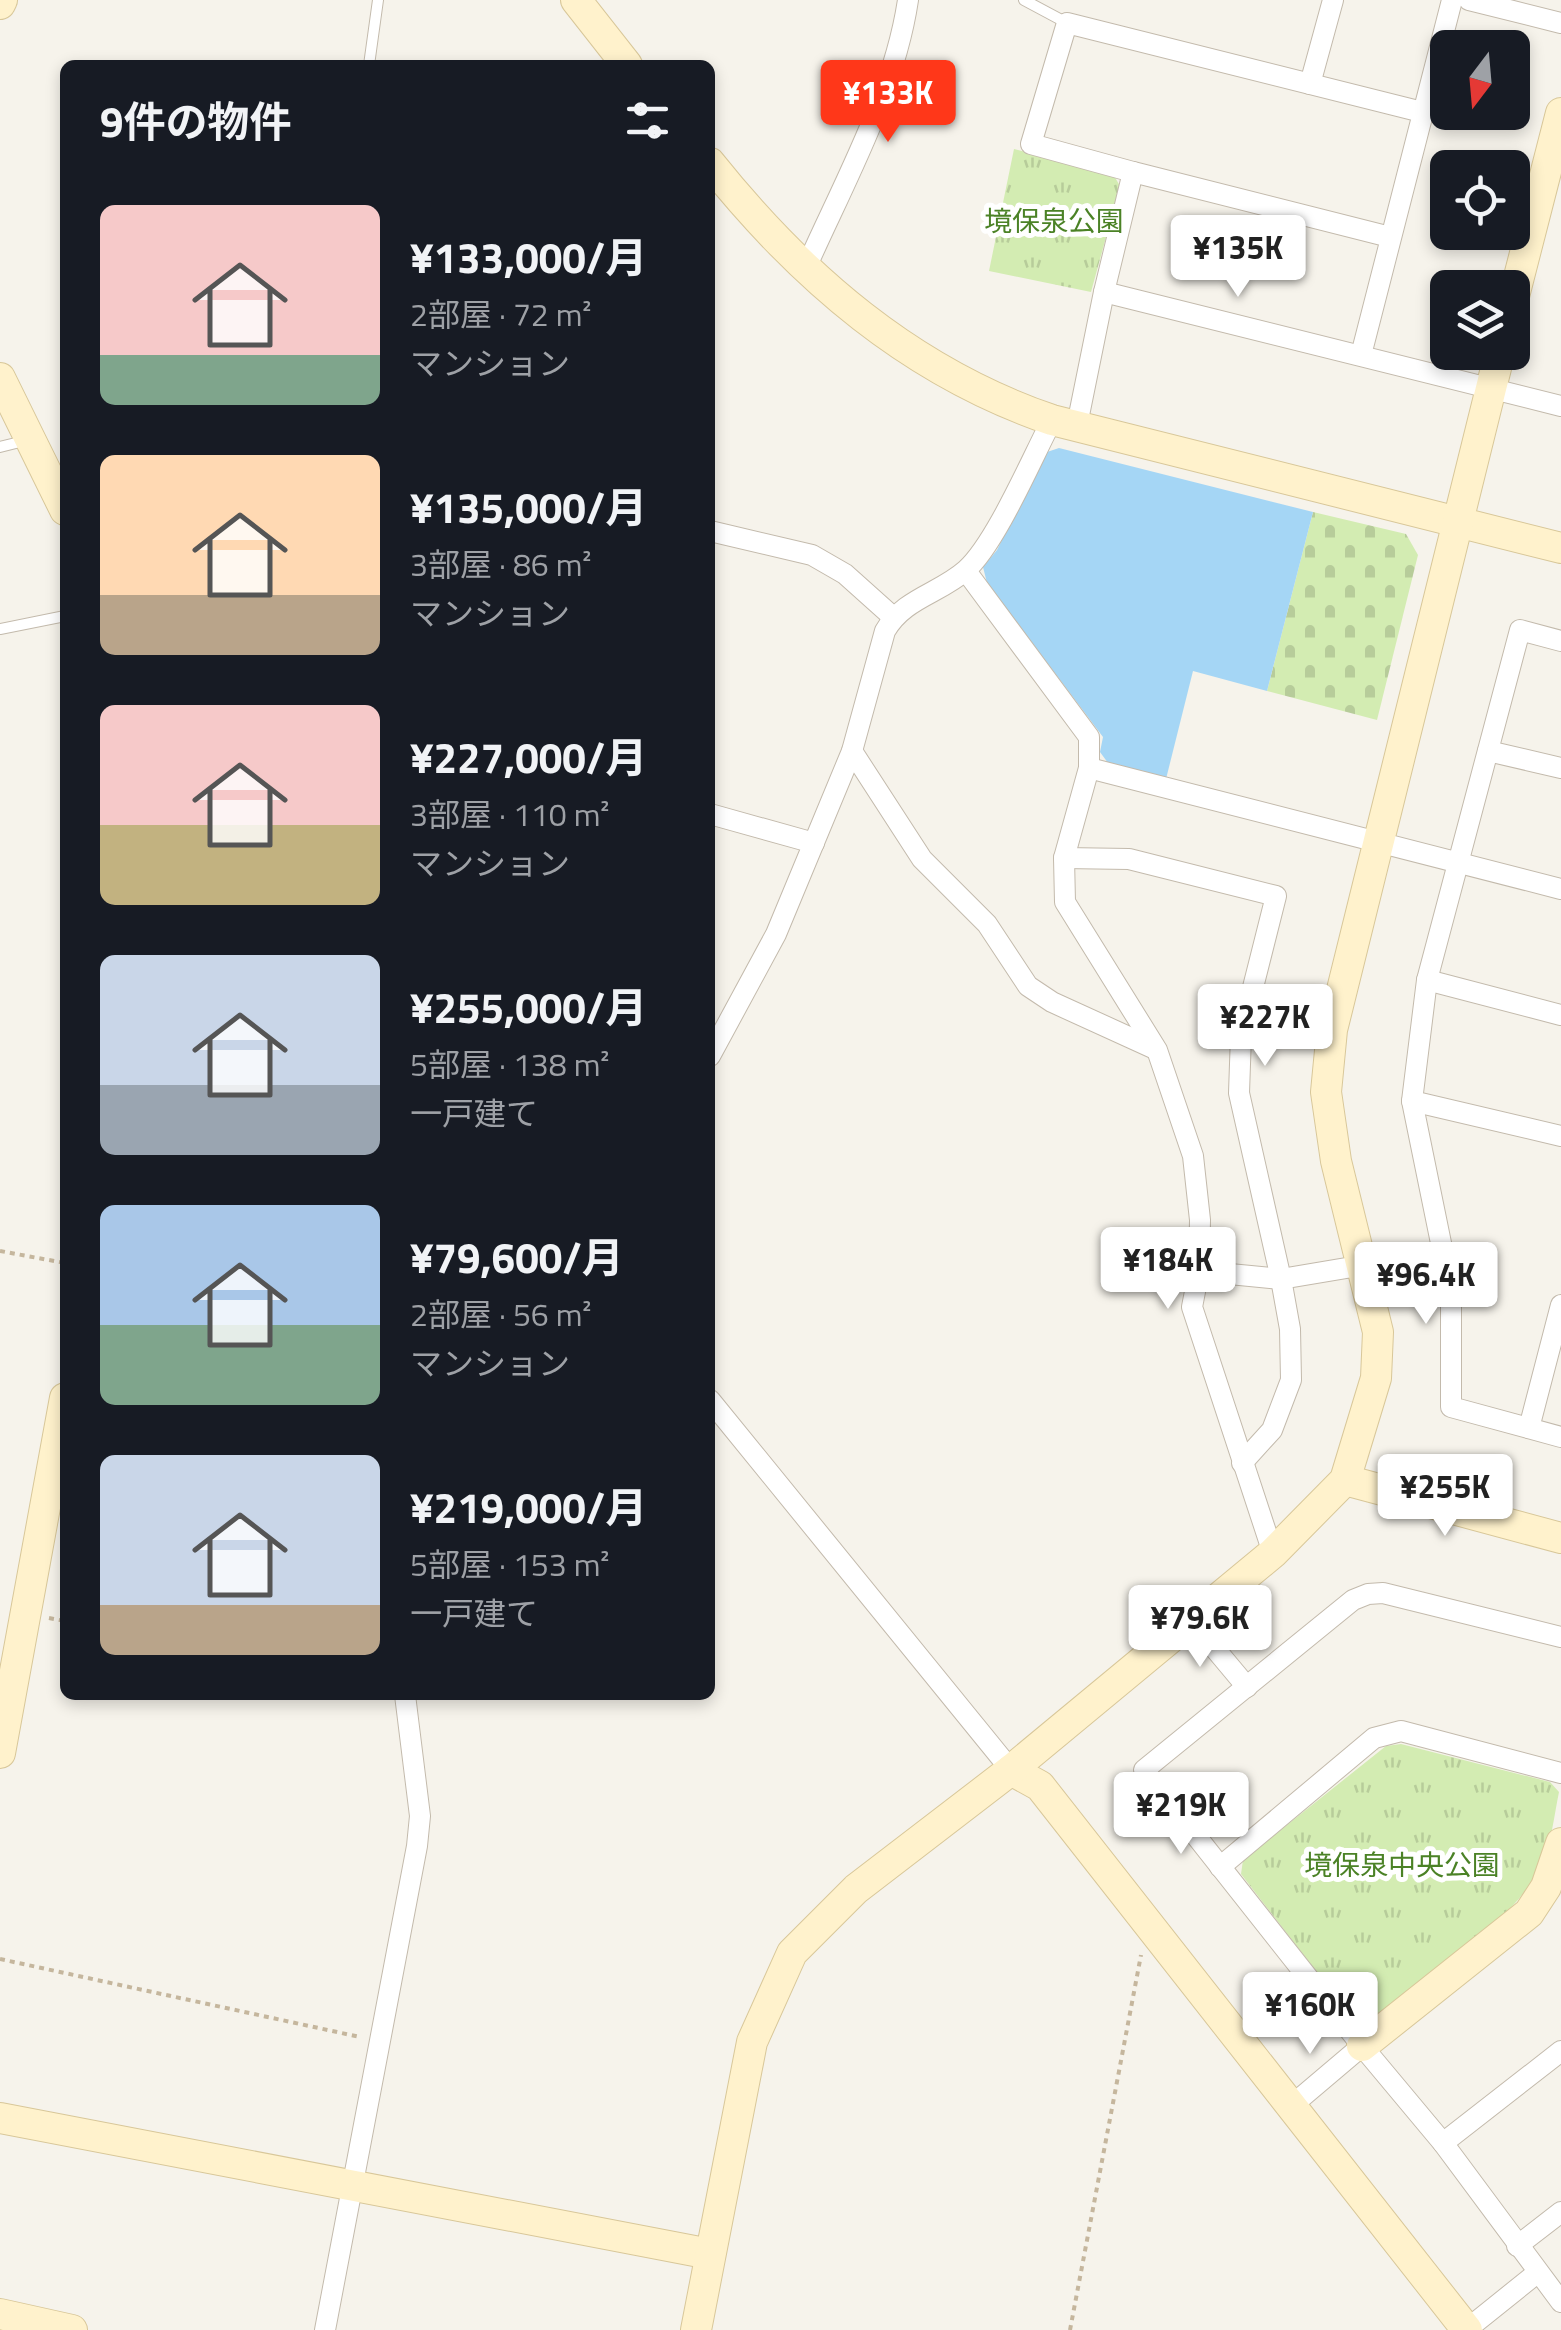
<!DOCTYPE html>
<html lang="ja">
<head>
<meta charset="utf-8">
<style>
	:root { --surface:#171b24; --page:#242831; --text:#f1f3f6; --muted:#9ea1a6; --accent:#ff3719 }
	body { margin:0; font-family:"Titillium Web","Noto Sans JP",sans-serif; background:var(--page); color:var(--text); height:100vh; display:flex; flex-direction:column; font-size:38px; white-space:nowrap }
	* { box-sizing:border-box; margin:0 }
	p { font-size:32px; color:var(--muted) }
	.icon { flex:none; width:55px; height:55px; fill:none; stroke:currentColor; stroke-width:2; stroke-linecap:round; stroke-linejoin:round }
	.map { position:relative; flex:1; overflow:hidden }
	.panel { position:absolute; left:60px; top:60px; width:655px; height:1640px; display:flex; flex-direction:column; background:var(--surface); border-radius:15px; box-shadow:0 5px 15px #0003 }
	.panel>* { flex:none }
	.needle { width:65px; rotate:196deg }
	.fabs { position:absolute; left:1430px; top:30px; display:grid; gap:20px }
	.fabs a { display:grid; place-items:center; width:100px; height:100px; border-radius:15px; background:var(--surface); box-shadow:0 5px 15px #0003; font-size:50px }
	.price { position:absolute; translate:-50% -85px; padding:0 22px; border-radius:10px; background:#fff; color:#222; font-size:32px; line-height:65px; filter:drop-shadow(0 2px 5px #0008) }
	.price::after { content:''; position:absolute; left:50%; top:60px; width:30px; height:22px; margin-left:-15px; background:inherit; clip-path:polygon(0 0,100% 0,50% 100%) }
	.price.on { background:var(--accent); color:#fff }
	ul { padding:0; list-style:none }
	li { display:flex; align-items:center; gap:30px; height:250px; padding:0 40px }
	li span { display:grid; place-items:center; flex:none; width:280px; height:200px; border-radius:15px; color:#555 }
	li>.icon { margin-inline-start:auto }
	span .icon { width:120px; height:120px; fill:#fffc; stroke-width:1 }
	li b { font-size:42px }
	h2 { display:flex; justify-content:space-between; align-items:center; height:120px; padding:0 40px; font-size:42px }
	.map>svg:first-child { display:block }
	.grass { fill:url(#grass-tufts) }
	.cemetery { fill:url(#cemetery-stones) }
	.water { fill:#a5d6f5 }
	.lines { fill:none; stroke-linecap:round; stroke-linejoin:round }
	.lane-casing { stroke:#c3baac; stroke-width:12 }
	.street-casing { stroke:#c3baac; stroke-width:22 }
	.secondary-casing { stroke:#d8c799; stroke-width:32 }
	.path { stroke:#c5b69d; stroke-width:4; stroke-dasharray:5 5; stroke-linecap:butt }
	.lane { stroke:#fff; stroke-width:10 }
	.street { stroke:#fff; stroke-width:20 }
	.secondary { stroke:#fff2cc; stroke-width:30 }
	.labels { text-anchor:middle; stroke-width:10; stroke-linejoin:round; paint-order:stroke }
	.park-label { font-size:28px; fill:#4b8226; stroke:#fff }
</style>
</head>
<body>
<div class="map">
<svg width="1561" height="2330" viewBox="0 0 1561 2330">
	<defs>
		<pattern id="grass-tufts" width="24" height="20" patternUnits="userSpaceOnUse" patternTransform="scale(2.5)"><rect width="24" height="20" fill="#d3ecb2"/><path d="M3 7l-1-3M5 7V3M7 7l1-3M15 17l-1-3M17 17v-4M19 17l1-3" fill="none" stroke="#b7cc9a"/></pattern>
		<pattern id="cemetery-stones" width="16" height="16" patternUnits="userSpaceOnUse" patternTransform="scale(2.5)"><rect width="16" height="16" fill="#d3ecb2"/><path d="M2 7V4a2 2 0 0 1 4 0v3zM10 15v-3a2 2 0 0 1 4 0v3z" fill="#b7cc9a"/></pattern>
	</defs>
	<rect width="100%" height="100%" fill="#f6f3eb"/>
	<g class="grass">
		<path d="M1014 149 1113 174 1120 186 1091 292 989 271Z"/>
		<path d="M1401 1744 1550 1782 1559 1792C1554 1816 1551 1847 1540 1868 1510 1925 1425 1980 1374 2021L1352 2018 1241 1874 1243 1860 1386 1746Z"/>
	</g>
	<path class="cemetery" d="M1313 512 1406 534 1418 555 1377 720 1267 691Z"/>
	<path class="water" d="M1059 448 1313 512 1267 691 1193 671 1166 779 1108 763 1100 752 1103 737 987 583 983 567 997 550 1044 453Z"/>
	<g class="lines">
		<defs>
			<g id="lane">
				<path d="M1024 0 1067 23"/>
				<path d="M369 65 378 0"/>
				<path d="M0 447 24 441"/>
				<path d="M0 629 65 616"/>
			</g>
			<g id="street">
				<path d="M1469 0 1561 23"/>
				<path d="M1310 84 1333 0"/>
				<path d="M1133 172 1390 237"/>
				<path d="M805 270C843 184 894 94 908 0"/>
				<path d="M1104 292 1561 406"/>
				<path d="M1361 355 1452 0"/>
				<path d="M1077 425 1104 292 1133 172 1031 144 1067 23 1422 112"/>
				<path d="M710 531 812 555 845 574 893 617"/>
				<path d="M966 571 1089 737V768L1064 858 1065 902 1157 1050 1193 1156 1200 1220 1199 1271 1192 1307 1273 1553"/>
				<path d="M1561 641 1520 630 1427 980 1412 1101 1451 1292V1407L1561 1437"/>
				<path d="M852 751 922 859 987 924 1028 986 1052 1002 1155 1049"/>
				<path d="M1488 751 1561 768"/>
				<path d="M1089 768 1561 889"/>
				<path d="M710 814 814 843"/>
				<path d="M1064 858 1129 859 1276 896 1241 1035 1239 1093 1281 1279 1290 1329 1291 1380 1272 1430 1242 1463"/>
				<path d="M1427 980 1561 1015"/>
				<path d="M710 1056 776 934 852 751 885 631C904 598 939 594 966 570 996 543 1032 458 1052 420"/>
				<path d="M1412 1101 1561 1136"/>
				<path d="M1199 1271 1281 1279 1441 1252"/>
				<path d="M710 1400 1011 1770"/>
				<path d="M1529 1428 1561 1305"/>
				<path d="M1191 1620 1247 1687"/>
				<path d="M1561 1637 1383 1593 1368 1594 1353 1600 1144 1770 1362 2046 1443 2143 1561 2302"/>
				<path d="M1220 1867 1374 1738 1401 1731 1561 1773"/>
				<path d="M1290 2107 1362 2046"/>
				<path d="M1443 2143 1561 2051"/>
				<path d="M1517 2246 1561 2212"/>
				<path d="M325 2330 417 1846 420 1816 405 1695"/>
				<path d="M1466 2330 1537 2273"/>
			</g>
			<g id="secondary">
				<path d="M576 0 627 65"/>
				<path d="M0 4 2 0"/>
				<path d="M710 163C802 278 911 372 1052 420L1561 548"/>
				<path d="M1512 304 1561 113"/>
				<path d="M0 378 65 510"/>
				<path d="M1345 1480 1561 1538"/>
				<path d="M0 1753 65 1398"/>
				<path d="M1011 1770 1040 1786 1467 2330"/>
				<path d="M1362 2046 1529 1913 1546 1887 1561 1843"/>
				<path d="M0 2118 710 2254"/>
				<path d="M0 2314 72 2330"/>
				<path d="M696 2330 752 2042 792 1953 856 1889 1011 1770 1273 1553 1345 1480 1376 1378 1378 1332 1336 1161 1326 1092 1332 1030 1500 352"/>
			</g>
		</defs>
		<use href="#lane" class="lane-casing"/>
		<use href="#street" class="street-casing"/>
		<use href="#secondary" class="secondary-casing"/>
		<g class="path">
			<path d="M0 1251 65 1263"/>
			<path d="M49 1618 65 1621"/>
			<path d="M0 1959 360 2037"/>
			<path d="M1070 2330 1141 1955"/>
		</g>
		<use href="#lane" class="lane"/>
		<use href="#street" class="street"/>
		<use href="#secondary" class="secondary"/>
	</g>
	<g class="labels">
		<g class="park-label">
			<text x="1054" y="231">境保泉公園</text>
			<text x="1402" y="1875">境保泉中央公園</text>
		</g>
	</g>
</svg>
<div class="fabs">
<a><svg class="needle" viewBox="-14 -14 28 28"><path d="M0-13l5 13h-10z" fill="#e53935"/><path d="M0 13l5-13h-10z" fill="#9ea1a6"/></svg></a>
<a><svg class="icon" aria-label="locate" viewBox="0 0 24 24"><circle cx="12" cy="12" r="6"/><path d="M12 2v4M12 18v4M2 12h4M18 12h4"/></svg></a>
<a><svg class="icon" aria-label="layers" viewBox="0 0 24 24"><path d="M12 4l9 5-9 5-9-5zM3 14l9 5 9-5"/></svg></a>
</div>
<b class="price on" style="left:888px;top:145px">¥133K</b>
<b class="price" style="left:1238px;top:300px">¥135K</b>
<b class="price" style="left:1265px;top:1069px">¥227K</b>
<b class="price" style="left:1168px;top:1312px">¥184K</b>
<b class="price" style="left:1426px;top:1327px">¥96.4K</b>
<b class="price" style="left:1445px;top:1539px">¥255K</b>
<b class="price" style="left:1200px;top:1670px">¥79.6K</b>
<b class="price" style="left:1181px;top:1857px">¥219K</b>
<b class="price" style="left:1310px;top:2057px">¥160K</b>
<section class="panel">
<h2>9件の物件<svg class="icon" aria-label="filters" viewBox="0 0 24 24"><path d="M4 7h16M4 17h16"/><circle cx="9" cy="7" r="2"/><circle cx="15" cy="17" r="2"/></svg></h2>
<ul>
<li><span style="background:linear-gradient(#f6c9c9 75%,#7fa58c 0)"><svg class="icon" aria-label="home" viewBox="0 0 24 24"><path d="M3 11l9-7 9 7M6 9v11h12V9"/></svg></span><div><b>¥133,000/月</b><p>2部屋 · 72 m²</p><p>マンション</p></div></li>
<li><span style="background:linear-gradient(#ffd9b3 70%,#b9a48a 0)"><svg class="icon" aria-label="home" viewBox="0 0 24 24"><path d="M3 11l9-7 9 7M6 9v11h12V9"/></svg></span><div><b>¥135,000/月</b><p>3部屋 · 86 m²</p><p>マンション</p></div></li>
<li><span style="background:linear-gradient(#f6c9c9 60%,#c2b280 0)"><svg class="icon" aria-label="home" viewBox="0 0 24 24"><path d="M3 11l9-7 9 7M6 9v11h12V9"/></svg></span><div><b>¥227,000/月</b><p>3部屋 · 110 m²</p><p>マンション</p></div></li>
<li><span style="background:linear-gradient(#c9d6e8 65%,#9aa5b1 0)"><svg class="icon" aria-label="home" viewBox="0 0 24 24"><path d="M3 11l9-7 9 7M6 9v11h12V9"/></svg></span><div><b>¥255,000/月</b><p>5部屋 · 138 m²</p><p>一戸建て</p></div></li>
<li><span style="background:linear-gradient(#a9c7e8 60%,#7fa58c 0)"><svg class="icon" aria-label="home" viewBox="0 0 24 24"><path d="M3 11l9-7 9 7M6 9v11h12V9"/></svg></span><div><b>¥79,600/月</b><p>2部屋 · 56 m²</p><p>マンション</p></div></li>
<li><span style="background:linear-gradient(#c9d6e8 75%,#b9a48a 0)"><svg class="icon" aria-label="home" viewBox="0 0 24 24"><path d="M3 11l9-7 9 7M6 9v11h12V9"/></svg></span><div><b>¥219,000/月</b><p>5部屋 · 153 m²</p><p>一戸建て</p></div></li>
</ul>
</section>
</div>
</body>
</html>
